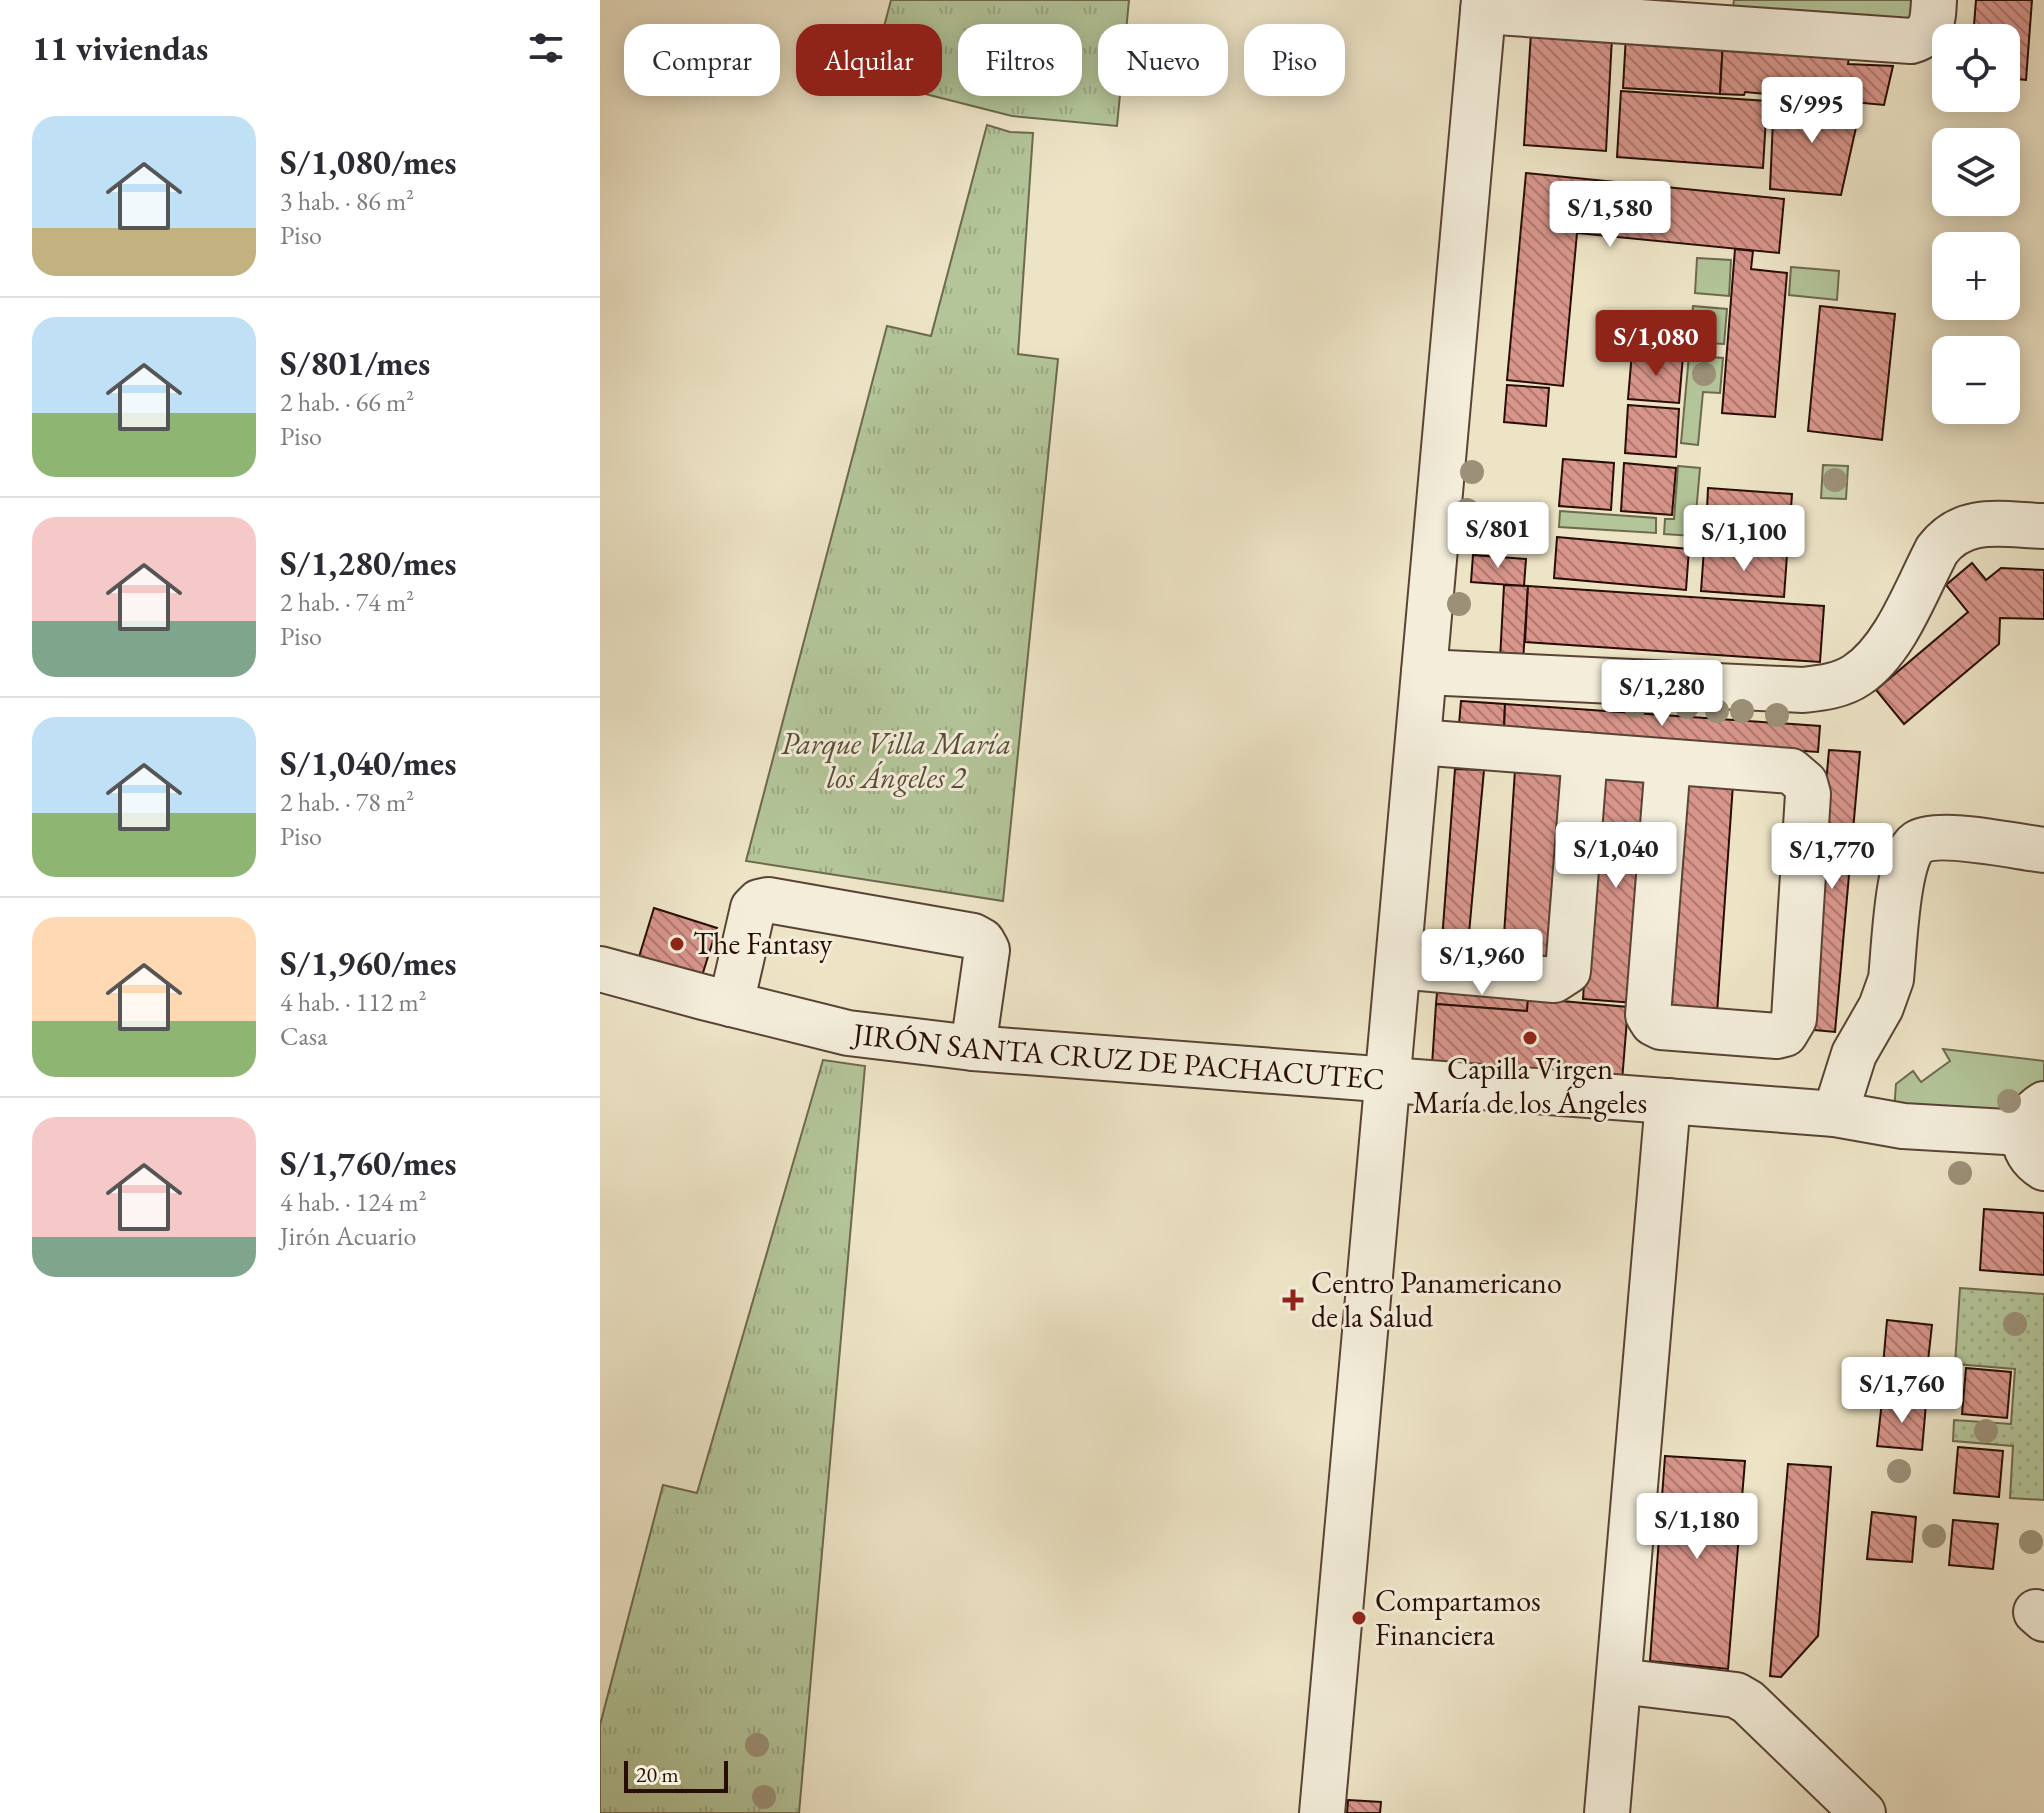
<!DOCTYPE html>
<html lang="es">
<head>
<meta charset="utf-8">
<style>
	:root { --surface:#fff; --page:#f7f7f7; --text:#2b2b33; --muted:#7c7c81; --line:#e1e1e2; --accent:#8f2418 }
	body { margin:0; font-family:"EB Garamond",serif; background:var(--page); color:var(--text); height:100vh; display:flex; flex-direction:column; font-size:30px; white-space:nowrap }
	* { box-sizing:border-box; margin:0 }
	p { font-size:26px; color:var(--muted) }
	.icon { flex:none; width:44px; height:44px; fill:none; stroke:currentColor; stroke-width:2; stroke-linecap:round; stroke-linejoin:round }
	.map { position:relative; flex:1; overflow:hidden }
	.side { display:flex; flex-direction:column; background:var(--surface); width:600px }
	.side>* { flex:none }
	.top-card { position:absolute; left:24px; top:24px; width:760px; height:72px; display:flex; gap:16px }
	.fabs { position:absolute; left:1332px; top:24px; display:grid; gap:16px }
	.fabs a { display:grid; place-items:center; width:88px; height:88px; border-radius:16px; background:var(--surface); box-shadow:0 4px 20px #0003; font-size:40px }
	.scale { position:absolute; left:24px; bottom:20px; width:104px; box-sizing:border-box; padding-left:8px; border:4px solid #280d04; border-top:0; font-size:22px; line-height:28px; white-space:nowrap; color:#280d04; -webkit-text-stroke:6px #f3edda; paint-order:stroke }
	.price { position:absolute; translate:-50% -68px; padding:0 18px; border-radius:8px; background:#fff; color:#222; font-size:26px; line-height:52px; filter:drop-shadow(0 2px 4px #0008) }
	.price::after { content:''; position:absolute; left:50%; top:48px; width:24px; height:18px; margin-left:-12px; background:inherit; clip-path:polygon(0 0,100% 0,50% 100%) }
	.price.current { background:var(--accent); color:#fff }
	ul { padding:0; list-style:none }
	li { display:flex; align-items:center; gap:24px; height:200px; padding:0 32px }
	li+li { border-top:2px solid var(--line) }
	li span { display:grid; place-items:center; flex:none; width:224px; height:160px; border-radius:24px; color:#555 }
	li>.icon { margin-inline-start:auto }
	span .icon { width:96px; height:96px; fill:#fffc; stroke-width:1 }
	li b { font-size:34px }
	h2 { display:flex; justify-content:space-between; align-items:center; height:96px; padding:0 32px; font-size:34px }
	.chip { padding:0 28px; border-radius:24px; background:var(--surface); box-shadow:0 4px 20px #0003; font-size:28px; line-height:72px }
	.chip.current { background:var(--accent); color:#fff }
	main { display:flex; flex:1; min-height:0 }
	.map>svg:first-child { display:block }
	.grass { fill:#b3c599; stroke:#6e694e; stroke-width:2 }
	.park { fill:url(#park-tufts); stroke:#6e694e; stroke-width:2 }
	.garden { fill:url(#garden-dots); stroke:#6e694e; stroke-width:2 }
	.building { fill:url(#building-back-hatch); stroke:#280d04; stroke-width:2 }
	.lines { fill:none; stroke-linecap:round; stroke-linejoin:round }
	.minor-casing { stroke:#594334; stroke-width:48 }
	.minor { stroke:#f3edda; stroke-width:44 }
	.tree { fill:#9c9178 }
	.poi-dot { fill:#8f2418; stroke:#f3edda; stroke-width:3 }
	.labels { text-anchor:middle; stroke-width:6; stroke-linejoin:round; paint-order:stroke }
	.park-label { font-size:30px; font-style:italic; fill:#594d38; stroke:#f3edda }
	.poi-label { font-size:30px; fill:#280d04; stroke:#f3edda; text-anchor:start }
	.street-label { font-size:30px; fill:#280d04; stroke:#f3edda }
</style>
</head>
<body>
<main>
<section class="side">
<h2>11 viviendas<svg class="icon" aria-label="filters" viewBox="0 0 24 24"><path d="M4 7h16M4 17h16"/><circle cx="9" cy="7" r="2"/><circle cx="15" cy="17" r="2"/></svg></h2>
<ul>
<li><span style="background:linear-gradient(#bfe0f5 70%,#c2b280 0)"><svg class="icon" aria-label="home" viewBox="0 0 24 24"><path d="M3 11l9-7 9 7M6 9v11h12V9"/></svg></span><div><b>S/1,080/mes</b><p>3 hab. · 86 m²</p><p>Piso</p></div></li>
<li><span style="background:linear-gradient(#bfe0f5 60%,#8fb573 0)"><svg class="icon" aria-label="home" viewBox="0 0 24 24"><path d="M3 11l9-7 9 7M6 9v11h12V9"/></svg></span><div><b>S/801/mes</b><p>2 hab. · 66 m²</p><p>Piso</p></div></li>
<li><span style="background:linear-gradient(#f6c9c9 65%,#7fa58c 0)"><svg class="icon" aria-label="home" viewBox="0 0 24 24"><path d="M3 11l9-7 9 7M6 9v11h12V9"/></svg></span><div><b>S/1,280/mes</b><p>2 hab. · 74 m²</p><p>Piso</p></div></li>
<li><span style="background:linear-gradient(#bfe0f5 60%,#8fb573 0)"><svg class="icon" aria-label="home" viewBox="0 0 24 24"><path d="M3 11l9-7 9 7M6 9v11h12V9"/></svg></span><div><b>S/1,040/mes</b><p>2 hab. · 78 m²</p><p>Piso</p></div></li>
<li><span style="background:linear-gradient(#ffd9b3 65%,#8fb573 0)"><svg class="icon" aria-label="home" viewBox="0 0 24 24"><path d="M3 11l9-7 9 7M6 9v11h12V9"/></svg></span><div><b>S/1,960/mes</b><p>4 hab. · 112 m²</p><p>Casa</p></div></li>
<li><span style="background:linear-gradient(#f6c9c9 75%,#7fa58c 0)"><svg class="icon" aria-label="home" viewBox="0 0 24 24"><path d="M3 11l9-7 9 7M6 9v11h12V9"/></svg></span><div><b>S/1,760/mes</b><p>4 hab. · 124 m²</p><p>Jirón Acuario</p></div></li>
</ul>
</section>
<div class="map">
<svg width="1444" height="1813" viewBox="0 0 1444 1813">
	<defs>
		<pattern id="park-tufts" width="24" height="20" patternUnits="userSpaceOnUse" patternTransform="scale(2)"><rect width="24" height="20" fill="#b3c599"/><path d="M3 7l-1-3M5 7V3M7 7l1-3M15 17l-1-3M17 17v-4M19 17l1-3" fill="none" stroke="#9aa882"/></pattern>
		<pattern id="garden-dots" width="8" height="8" patternUnits="userSpaceOnUse" patternTransform="scale(2)"><rect width="8" height="8" fill="#b3c599"/><path d="M2 2h.1M6 6h.1" fill="none" stroke="#9aa882" stroke-width="1.8" stroke-linecap="round"/></pattern>
		<pattern id="building-back-hatch" width="6" height="6" patternUnits="userSpaceOnUse" patternTransform="scale(2)"><rect width="6" height="6" fill="#d7958b"/><path d="M-1 5l2 2M0 0l6 6M5-1l2 2" fill="none" stroke="#ae786f"/></pattern>
	</defs>
	<rect width="100%" height="100%" fill="#ede4c6"/>
	<filter id="stains"><feTurbulence type="fractalNoise" baseFrequency=".0025" numOctaves="4"/><feColorMatrix values="0 0 0 0 .2 0 0 0 0 .09 0 0 0 0 .02 0 0 0 .5 -.17"/></filter>
	<radialGradient id="worn" r=".72"><stop offset=".6" stop-color="#630" stop-opacity="0"/><stop offset="1" stop-color="#630" stop-opacity=".3"/></radialGradient>
	<g class="grass">
		<path d="M1134 0H1316L1314 23 1133 7Z"/>
		<path d="M1097 258 1131 260 1129 296 1095 293Z"/>
		<path d="M1191 267 1239 271 1237 300 1189 295Z"/>
		<path d="M1093 306 1127 309 1124 344 1090 342Z"/>
		<path d="M1089 355 1123 358 1120 393 1103 392 1098 445 1081 443Z"/>
		<path d="M1223 465 1248 466 1246 499 1221 498Z"/>
		<path d="M1078 466 1100 468 1094 536 1064 534 1065 519H1074Z"/>
		<path d="M960 511 1056 518V533L959 527Z"/>
		<path d="M1343 1049 1444 1061V1091L1418 1117 1294 1111 1296 1084 1313 1071 1321 1082 1350 1061Z"/>
	</g>
	<g class="park">
		<path d="M291 0H529L517 126 412 116 270 80Z"/>
		<path d="M387 125 410 132 433 133 418 354 458 359 403 901 146 861 287 326 331 336Z"/>
		<path d="M223 1060 265 1066 199 1813H0V1725L63 1485 97 1493Z"/>
	</g>
	<path class="garden" d="M1360 1288 1444 1294V1500L1410 1498 1413 1446 1353 1441 1354 1420 1411 1424 1415 1369 1355 1364Z"/>
	<g class="building">
		<path d="M1376 0H1432L1426 80 1406 78V38H1373Z"/>
		<path d="M931 32 1012 37 1006 151 924 145Z"/>
		<path d="M1026 35 1123 41 1120 94 1023 88Z"/>
		<path d="M1123 41 1250 52 1248 64 1293 66 1284 105 1145 92 1144 95 1120 94Z"/>
		<path d="M1021 91 1167 101 1163 168 1017 157Z"/>
		<path d="M1174 97 1261 105 1241 195 1170 189Z"/>
		<path d="M926 173 1184 199 1179 253 977 233 963 386 907 380Z"/>
		<path d="M1135 249 1153 251 1151 269 1187 273 1175 417 1122 413Z"/>
		<path d="M1220 306 1295 314 1282 440 1208 431Z"/>
		<path d="M1032 352 1083 356 1079 403 1028 399Z"/>
		<path d="M907 385 949 388 946 426 904 422Z"/>
		<path d="M1028 405 1079 409 1076 457 1025 453Z"/>
		<path d="M963 459 1014 463 1011 510 959 506Z"/>
		<path d="M1024 463 1076 468 1072 515 1021 511Z"/>
		<path d="M1108 488 1192 494 1189 537 1106 531Z"/>
		<path d="M957 537 1089 549 1086 590 954 578Z"/>
		<path d="M1104 549 1187 555 1184 597 1101 591Z"/>
		<path d="M873 555 926 559 924 586 871 582Z"/>
		<path d="M1372 563 1386 580 1401 568 1444 570V619L1400 618 1399 644 1304 724 1276 690 1368 612 1346 585Z"/>
		<path d="M904 585 928 586 923 661 900 659Z"/>
		<path d="M928 586 1224 606 1220 662 925 642Z"/>
		<path d="M861 701 905 704 904 730 858 736Z"/>
		<path d="M905 704 1220 726 1218 752 904 730Z"/>
		<path d="M1229 750 1260 752 1235 1032 1204 1029Z"/>
		<path d="M855 769 884 770 867 955 841 953Z"/>
		<path d="M915 770 966 774 953 968 902 965Z"/>
		<path d="M998 777 1050 781 1035 1003 983 999Z"/>
		<path d="M1079 780 1133 784 1117 1013 1064 1009Z"/>
		<path d="M54 908 117 928 101 979 38 960Z"/>
		<path d="M838 982 929 990 927 1011 836 1004Z"/>
		<path d="M928 998 1028 1007 1022 1081 832 1065 836 1004 927 1011Z"/>
		<path d="M1384 1209 1444 1213V1275L1380 1270Z"/>
		<path d="M1287 1320 1332 1325 1327 1370 1283 1366Z"/>
		<path d="M1366 1368 1411 1372 1407 1418 1362 1414Z"/>
		<path d="M1282 1401 1326 1404 1322 1450 1277 1446Z"/>
		<path d="M1358 1447 1403 1451 1399 1497 1354 1493Z"/>
		<path d="M1065 1456 1145 1461 1128 1669 1050 1661Z"/>
		<path d="M1188 1464 1231 1467 1218 1636 1181 1677 1170 1676Z"/>
		<path d="M1272 1512 1316 1517 1312 1562 1267 1559Z"/>
		<path d="M1353 1520 1398 1524 1393 1569 1349 1565Z"/>
		<path d="M748 1800 781 1802 780 1813H747Z"/>
	</g>
	<g class="lines">
		<defs>
			<g id="minor">
				<path d="M883 11 1311 41C1333 35 1333 20 1334 0"/>
				<path d="M824 672 1203 690C1221 688 1241 686 1257 675 1295 650 1316 590 1337 550 1364 514 1404 525 1444 526"/>
				<path d="M818 742 1191 771 1205 783 1208 794 1194 1019 1185 1034 1177 1036 1061 1027 1053 1023 1048 1015 1068 762"/>
				<path d="M798 966 954 980 968 971 985 755"/>
				<path id="s1" d="M0 969 103 997 248 1033 373 1048 1235 1114 1303 1126 1423 1133"/>
				<path d="M131 1004 153 908 159 902 168 900 373 936 382 941 387 950 373 1048"/>
				<path d="M1444 1104C1418 1120 1417 1152 1444 1168"/>
				<path d="M1235 1114 1254 1054 1281 1007 1291 979C1294 952 1297 856 1317 843 1338 829 1417 847 1444 850"/>
				<path d="M1436 1612 1444 1619"/>
				<path d="M1019 1681 1136 1695 1148 1702 1263 1813"/>
				<path d="M722 1813 884 0"/>
				<path d="M1007 1813 1068 1101"/>
			</g>
		</defs>
		<use href="#minor" class="minor-casing"/>
		<use href="#minor" class="minor"/>
	</g>
	<g class="tree">
		<circle cx="1104" cy="374" r="12"/>
		<circle cx="872" cy="472" r="12"/>
		<circle cx="1235" cy="480" r="12"/>
		<circle cx="867" cy="510" r="12"/>
		<circle cx="859" cy="604" r="12"/>
		<circle cx="1035" cy="706" r="12"/>
		<circle cx="1087" cy="707" r="12"/>
		<circle cx="1117" cy="711" r="12"/>
		<circle cx="1142" cy="711" r="12"/>
		<circle cx="1177" cy="715" r="12"/>
		<circle cx="1409" cy="1101" r="12"/>
		<circle cx="1360" cy="1173" r="12"/>
		<circle cx="1415" cy="1324" r="12"/>
		<circle cx="1386" cy="1431" r="12"/>
		<circle cx="1299" cy="1471" r="12"/>
		<circle cx="1334" cy="1536" r="12"/>
		<circle cx="1431" cy="1542" r="12"/>
		<circle cx="157" cy="1745" r="12"/>
		<circle cx="164" cy="1797" r="12"/>
	</g>
	<g class="poi-dot">
		<circle cx="77" cy="944" r="8"/>
		<circle cx="930" cy="1038" r="8"/>
		<path d="M689 1288h8v8h8v8h-8v8h-8v-8h-8v-8h8z"/>
		<circle cx="759" cy="1618" r="8"/>
	</g>
	<g class="labels">
		<g class="park-label">
			<text x="296" y="754">Parque Villa María<tspan x="296" dy="34">los Ángeles 2</tspan></text>
		</g>
		<g class="poi-label">
			<text x="93" y="954">The Fantasy</text>
			<text x="930" y="1079" text-anchor="middle">Capilla Virgen<tspan x="930" dy="34">María de los Ángeles</tspan></text>
			<text x="711" y="1293">Centro Panamericano<tspan x="711" dy="34">de la Salud</tspan></text>
			<text x="775" y="1611">Compartamos<tspan x="775" dy="34">Financiera</tspan></text>
		</g>
		<g class="street-label">
			<text dy="10" stroke="none"><textPath href="#s1" startOffset="528">JIRÓN SANTA CRUZ DE PACHACUTEC</textPath></text>
		</g>
	</g>
	<rect width="100%" height="100%" filter="url(#stains)"/>
	<rect width="100%" height="100%" fill="url(#worn)"/>
</svg>
<div class="fabs">
<a><svg class="icon" aria-label="locate" viewBox="0 0 24 24"><circle cx="12" cy="12" r="6"/><path d="M12 2v4M12 18v4M2 12h4M18 12h4"/></svg></a>
<a><svg class="icon" aria-label="layers" viewBox="0 0 24 24"><path d="M12 4l9 5-9 5-9-5zM3 14l9 5 9-5"/></svg></a>
<a>+</a>
<a>−</a>
</div>
<div class="scale">20 m</div>
<b class="price" style="left:1212px;top:145px">S/995</b>
<b class="price" style="left:1010px;top:249px">S/1,580</b>
<b class="price current" style="left:1056px;top:378px">S/1,080</b>
<b class="price" style="left:898px;top:570px">S/801</b>
<b class="price" style="left:1144px;top:573px">S/1,100</b>
<b class="price" style="left:1062px;top:728px">S/1,280</b>
<b class="price" style="left:1016px;top:890px">S/1,040</b>
<b class="price" style="left:1232px;top:891px">S/1,770</b>
<b class="price" style="left:882px;top:997px">S/1,960</b>
<b class="price" style="left:1302px;top:1425px">S/1,760</b>
<b class="price" style="left:1097px;top:1561px">S/1,180</b>
<div class="top-card">
<a class="chip">Comprar</a>
<a class="chip current">Alquilar</a>
<a class="chip">Filtros</a>
<a class="chip">Nuevo</a>
<a class="chip">Piso</a>
</div>
</div>
</main>
</body>
</html>
